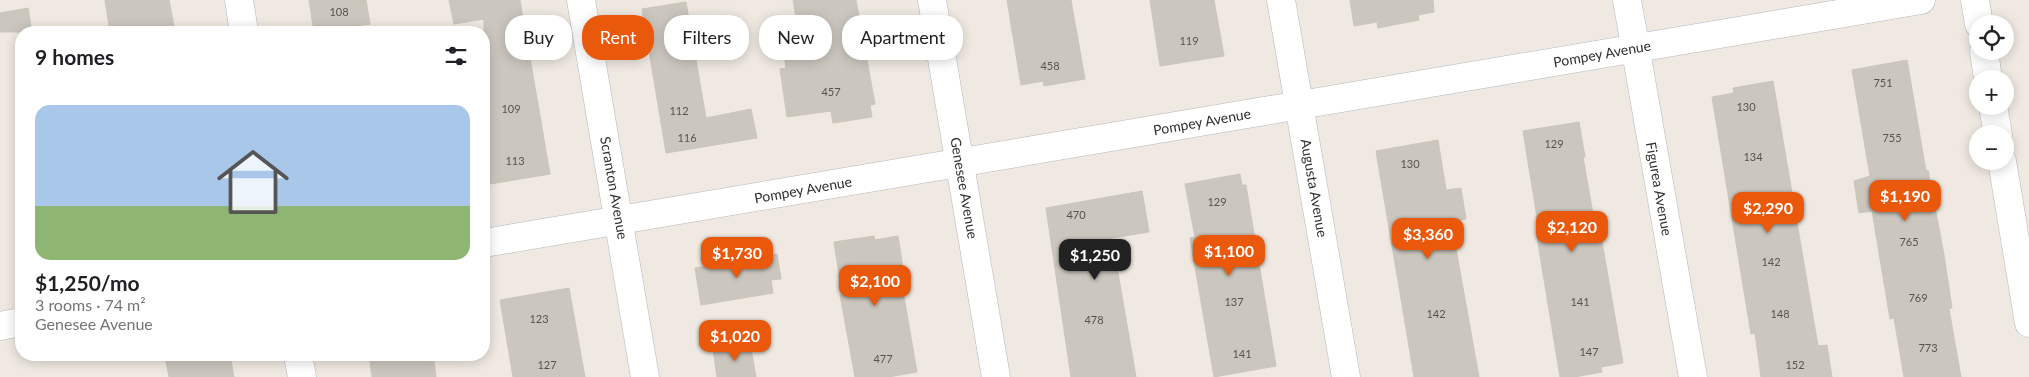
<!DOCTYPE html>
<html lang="en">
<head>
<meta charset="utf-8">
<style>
	:root { --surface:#fff; --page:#f6f6f6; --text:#202124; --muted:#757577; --line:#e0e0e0; --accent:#ea580c }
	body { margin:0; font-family:Lato,sans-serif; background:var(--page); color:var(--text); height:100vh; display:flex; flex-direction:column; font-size:19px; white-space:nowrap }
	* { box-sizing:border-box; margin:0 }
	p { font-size:16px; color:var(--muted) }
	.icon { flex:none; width:28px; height:28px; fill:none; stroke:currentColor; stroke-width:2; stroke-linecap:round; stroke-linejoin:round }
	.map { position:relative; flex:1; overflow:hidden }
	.sheet { position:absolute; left:15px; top:26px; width:475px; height:335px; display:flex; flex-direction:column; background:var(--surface); border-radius:20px; box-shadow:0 2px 12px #0003 }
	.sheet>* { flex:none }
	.banner { position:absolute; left:505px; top:15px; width:475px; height:45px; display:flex; gap:10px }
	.controls { position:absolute; left:1969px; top:15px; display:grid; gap:10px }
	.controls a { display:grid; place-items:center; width:45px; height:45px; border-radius:50%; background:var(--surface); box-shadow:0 2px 12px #0003; font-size:25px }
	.price { position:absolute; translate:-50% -42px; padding:0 11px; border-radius:10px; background:var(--accent); color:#fff; font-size:16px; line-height:32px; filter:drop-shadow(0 1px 2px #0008) }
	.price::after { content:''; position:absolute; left:50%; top:30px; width:15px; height:11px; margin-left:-8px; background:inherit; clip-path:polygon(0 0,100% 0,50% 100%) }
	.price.on { background:#222; color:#fff }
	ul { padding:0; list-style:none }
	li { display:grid; align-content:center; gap:10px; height:265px; padding:0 20px }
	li+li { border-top:1px solid var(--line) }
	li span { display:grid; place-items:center; height:155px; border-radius:15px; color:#555 }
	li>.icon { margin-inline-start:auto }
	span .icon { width:90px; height:90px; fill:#fffc; stroke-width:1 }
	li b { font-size:21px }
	h2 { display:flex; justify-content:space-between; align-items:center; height:60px; padding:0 20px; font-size:21px }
	.chip { padding:0 18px; border-radius:20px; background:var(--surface); box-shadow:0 2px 12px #0003; font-size:18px; line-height:45px }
	.chip.on { background:var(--accent); color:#fff }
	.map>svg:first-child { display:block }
	.building { fill:#cbc7bf; stroke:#cbc5ba }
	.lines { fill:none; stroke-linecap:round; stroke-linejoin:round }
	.minor-casing { stroke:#b4b7c1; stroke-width:29 }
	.minor { stroke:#fff; stroke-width:28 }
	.labels { text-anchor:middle; stroke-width:4; stroke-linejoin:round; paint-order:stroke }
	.number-label { font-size:11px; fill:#555452 }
	.street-label { font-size:14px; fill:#2e2e2e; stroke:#fff }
</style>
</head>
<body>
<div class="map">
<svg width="2029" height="377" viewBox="0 0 2029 377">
	<rect width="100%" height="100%" fill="#efe9e1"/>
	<g class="building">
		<path d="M105 0H169L175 32H110Z"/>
		<path d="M309 0H366L370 24 314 32Z"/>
		<path d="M449 0H520L550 174 484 185V19L454 24Z"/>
		<path d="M793 0H856L875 104 870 105 872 117 833 123 831 111 787 117 780 69 786 68 781 34 796 32V29H798Z"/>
		<path d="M1007 0H1071L1085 79 1044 86 1043 81 1021 85Z"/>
		<path d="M1150 0H1214L1224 56 1160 66Z"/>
		<path d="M1350 0H1433L1434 12 1418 15 1419 20 1378 28 1377 22 1354 26Z"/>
		<path d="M686 2 706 118 751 109 757 138 666 153 642 9Z"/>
		<path d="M28 8 32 32H0V13Z"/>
		<path d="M1907 60 1926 171 1928 170 1944 255 1952 308 1949 309 1961 377H1904L1894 318 1890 319 1872 211 1859 213 1854 181 1870 176 1852 70Z"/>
		<path d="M1773 81 1818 346 1827 345 1832 377H1761L1755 333 1751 334 1712 97 1734 93 1733 88Z"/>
		<path d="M1579 122 1585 157H1583L1596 231 1600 230 1623 363 1601 367 1602 372 1574 377H1560L1537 237 1540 236 1523 131Z"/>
		<path d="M1438 140 1446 190 1461 188 1466 219 1451 221 1479 377H1414L1399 287 1376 151Z"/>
		<path d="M1240 174 1242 185H1246L1276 366 1214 377 1190 238 1195 237 1185 184Z"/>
		<path d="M1142 191 1149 232 1112 238 1136 377H1071L1046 208Z"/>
		<path d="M874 236 875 240 898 236 903 268H899L917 372 888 377H855L840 295 842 294 834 242Z"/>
		<path d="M777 254 781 279 771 280 773 293 701 305 695 268Z"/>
		<path d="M569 288 585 377H513L500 300Z"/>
		<path d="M750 343 756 377H717L713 349Z"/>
		<path d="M177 355H230L234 377H169L165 357Z"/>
		<path d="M369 355H433L436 377H372Z"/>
	</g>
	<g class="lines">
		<defs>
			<g id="minor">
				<path d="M239 0 244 32"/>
				<path d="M581 0 645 377"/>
				<path d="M932 0 996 377"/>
				<path d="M1281 0 1346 377"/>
				<path d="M1627 0 1693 377"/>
				<path d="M1975 0 1979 24"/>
				<path d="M1984 51 1988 79"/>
				<path d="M1993 106 1998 134"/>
				<path d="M2002 161 2029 323"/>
				<path d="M484 243 1921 0"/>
				<path d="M0 326 21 322"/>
				<path d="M298 355 302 377"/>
			</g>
		</defs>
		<use href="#minor" class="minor-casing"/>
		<use href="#minor" class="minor"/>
	</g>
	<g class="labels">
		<g class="number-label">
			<text x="339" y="16">108</text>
			<text x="1189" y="45">119</text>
			<text x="1050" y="70">458</text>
			<text x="1883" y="87">751</text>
			<text x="831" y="96">457</text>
			<text x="1746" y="111">130</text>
			<text x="511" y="113">109</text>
			<text x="679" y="115">112</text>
			<text x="687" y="142">116</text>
			<text x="1892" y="142">755</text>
			<text x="1554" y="148">129</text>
			<text x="1753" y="161">134</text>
			<text x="515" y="165">113</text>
			<text x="1410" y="168">130</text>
			<text x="1217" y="206">129</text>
			<text x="1076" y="219">470</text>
			<text x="1909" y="246">765</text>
			<text x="1771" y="266">142</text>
			<text x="1918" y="302">769</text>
			<text x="1234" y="306">137</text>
			<text x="1580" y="306">141</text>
			<text x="1436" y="318">142</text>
			<text x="1780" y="318">148</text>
			<text x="539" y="323">123</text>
			<text x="1094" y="324">478</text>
			<text x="1928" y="352">773</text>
			<text x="1589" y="356">147</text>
			<text x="1242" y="358">141</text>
			<text x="883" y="363">477</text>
			<text x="547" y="369">127</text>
			<text x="1795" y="369">152</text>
		</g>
		<g class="street-label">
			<text transform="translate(1602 54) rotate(-10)" y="5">Pompey Avenue</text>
			<text transform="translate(1202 122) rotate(-10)" y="5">Pompey Avenue</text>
			<text transform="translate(614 188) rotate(80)" y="5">Scranton Avenue</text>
			<text transform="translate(964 188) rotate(80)" y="5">Genesee Avenue</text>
			<text transform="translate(1314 188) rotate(80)" y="5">Augusta Avenue</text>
			<text transform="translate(1659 189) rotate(80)" y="5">Figurea Avenue</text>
			<text transform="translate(803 190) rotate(-10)" y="5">Pompey Avenue</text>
		</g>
	</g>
</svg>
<div class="controls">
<a><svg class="icon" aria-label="locate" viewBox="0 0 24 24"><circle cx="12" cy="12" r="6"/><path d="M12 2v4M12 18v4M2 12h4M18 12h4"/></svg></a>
<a>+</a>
<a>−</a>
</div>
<b class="price" style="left:1905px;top:222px">$1,190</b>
<b class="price" style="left:1768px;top:234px">$2,290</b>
<b class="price" style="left:1572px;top:253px">$2,120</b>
<b class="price" style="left:1428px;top:260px">$3,360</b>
<b class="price" style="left:1229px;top:277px">$1,100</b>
<b class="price" style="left:737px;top:279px">$1,730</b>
<b class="price on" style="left:1095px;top:281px">$1,250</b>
<b class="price" style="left:875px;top:307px">$2,100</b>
<b class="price" style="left:735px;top:362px">$1,020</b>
<div class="banner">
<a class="chip">Buy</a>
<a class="chip on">Rent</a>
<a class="chip">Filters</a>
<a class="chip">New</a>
<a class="chip">Apartment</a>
</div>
<section class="sheet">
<h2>9 homes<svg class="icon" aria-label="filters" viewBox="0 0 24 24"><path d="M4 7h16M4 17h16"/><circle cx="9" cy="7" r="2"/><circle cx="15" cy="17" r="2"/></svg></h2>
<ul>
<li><span style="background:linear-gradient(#a9c7e8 65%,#8fb573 0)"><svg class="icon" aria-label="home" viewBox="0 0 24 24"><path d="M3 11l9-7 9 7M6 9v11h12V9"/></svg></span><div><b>$1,250/mo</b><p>3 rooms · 74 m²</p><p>Genesee Avenue</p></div></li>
</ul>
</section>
</div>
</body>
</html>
